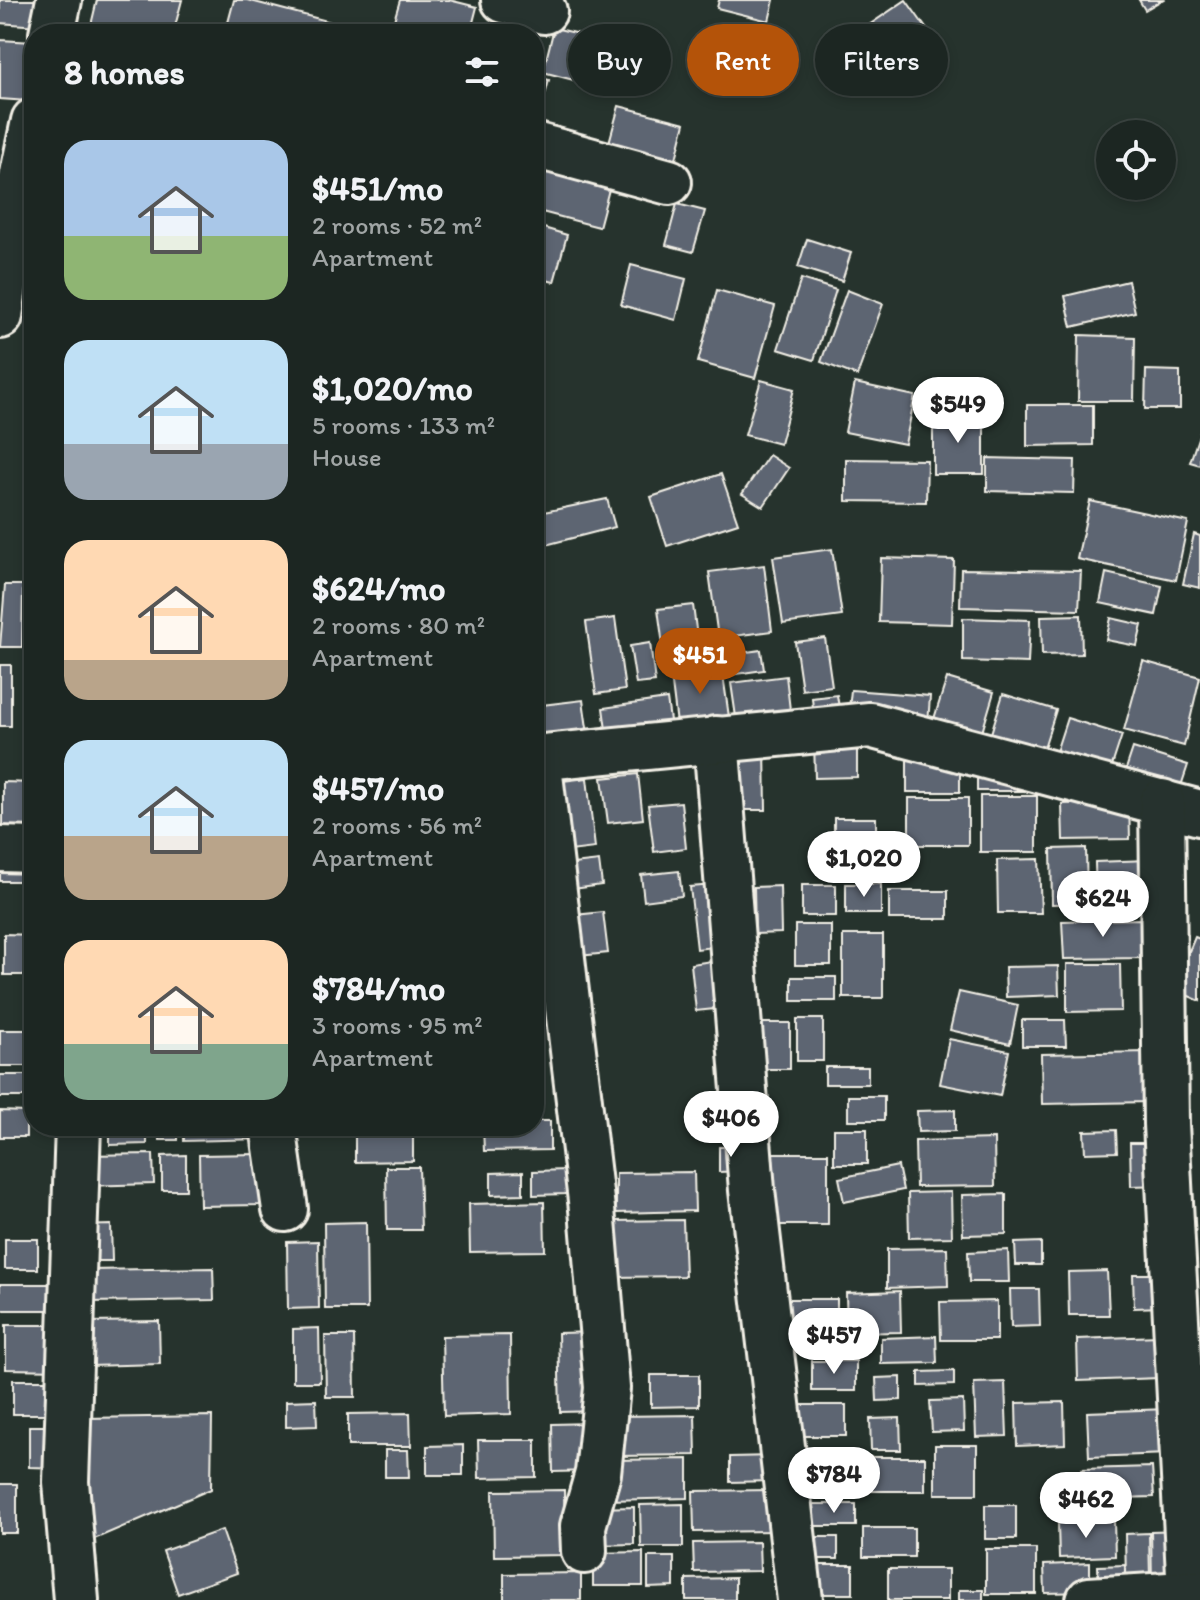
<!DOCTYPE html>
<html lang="en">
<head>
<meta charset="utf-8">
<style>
	:root { --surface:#1c2622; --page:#29322f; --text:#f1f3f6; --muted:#a0a5a5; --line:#3a4340; --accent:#b45309 }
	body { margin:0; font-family:Itim,sans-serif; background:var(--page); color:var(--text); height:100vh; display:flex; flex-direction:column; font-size:30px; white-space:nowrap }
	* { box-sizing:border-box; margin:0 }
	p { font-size:26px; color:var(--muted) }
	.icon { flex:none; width:44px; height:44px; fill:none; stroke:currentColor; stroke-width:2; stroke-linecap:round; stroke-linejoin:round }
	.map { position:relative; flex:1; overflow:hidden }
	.panel { position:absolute; left:24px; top:24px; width:520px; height:1112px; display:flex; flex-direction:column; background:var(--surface); border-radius:32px; box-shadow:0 4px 12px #0003,0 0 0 2px var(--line) }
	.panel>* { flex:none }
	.guide { position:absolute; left:568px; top:24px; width:512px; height:72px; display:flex; gap:16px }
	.buttons { position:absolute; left:1096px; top:120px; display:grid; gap:16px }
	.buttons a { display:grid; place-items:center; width:80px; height:80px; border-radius:50%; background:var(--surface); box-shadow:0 4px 12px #0003,0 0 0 2px var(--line); font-size:40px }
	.price { position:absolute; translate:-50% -68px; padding:0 18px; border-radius:28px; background:#fff; color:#222; font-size:26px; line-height:52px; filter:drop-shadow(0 2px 4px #0008) }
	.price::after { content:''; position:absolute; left:50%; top:48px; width:24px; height:18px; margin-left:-12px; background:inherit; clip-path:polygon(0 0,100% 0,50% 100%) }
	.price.active { background:var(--accent); color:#fff }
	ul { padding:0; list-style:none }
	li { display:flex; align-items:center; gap:24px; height:200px; padding:0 40px }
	li span { display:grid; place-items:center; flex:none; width:224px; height:160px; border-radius:24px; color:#555 }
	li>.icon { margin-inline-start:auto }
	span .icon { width:96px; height:96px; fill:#fffc; stroke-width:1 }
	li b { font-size:34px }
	h2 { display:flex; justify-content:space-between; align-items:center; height:96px; padding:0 40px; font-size:34px }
	.pill { padding:0 28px; border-radius:36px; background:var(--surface); box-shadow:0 4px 12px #0003,0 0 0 2px var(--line); font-size:28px; line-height:72px }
	.pill.active { background:var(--accent); color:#fff }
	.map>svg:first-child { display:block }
	.building { fill:#5d6572; stroke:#f4f1e8; stroke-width:2 }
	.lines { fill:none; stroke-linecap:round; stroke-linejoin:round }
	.minor-casing { stroke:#f4f1e8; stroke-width:50 }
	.minor { stroke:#26332d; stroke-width:44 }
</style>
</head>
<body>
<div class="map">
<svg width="1200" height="1600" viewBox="0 0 1200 1600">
	<rect width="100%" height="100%" fill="#26332d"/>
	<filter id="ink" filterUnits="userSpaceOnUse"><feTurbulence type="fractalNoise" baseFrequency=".0125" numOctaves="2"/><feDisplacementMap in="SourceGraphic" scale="16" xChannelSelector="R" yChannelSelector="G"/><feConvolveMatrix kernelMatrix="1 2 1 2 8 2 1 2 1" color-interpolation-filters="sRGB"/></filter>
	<g filter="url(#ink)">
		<g class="building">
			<path d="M0 0H40L37 26 0 23Z"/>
			<path d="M97 0H182L173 34H124L91 25Z"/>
			<path d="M234 0H247L346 26 344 34H225Z"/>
			<path d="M400 0H449L477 7 470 34H390Z"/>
			<path d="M719 0H774L769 21 717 8Z"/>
			<path d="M906 0 938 45 901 71 869 25Z"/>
			<path d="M1139 0H1162L1145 10Z"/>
			<path d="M554 28 597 38 585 83 543 72Z"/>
			<path d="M0 40 33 42 28 101 0 99Z"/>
			<path d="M534 76 549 80 536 130H534Z"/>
			<path d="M619 106 685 123 674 167 607 150Z"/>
			<path d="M534 158 612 178 599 227 534 210Z"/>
			<path d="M677 204 705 211 693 252 666 245Z"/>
			<path d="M537 226 567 235 554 282 534 277Z"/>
			<path d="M807 239 851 253 842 281 798 267Z"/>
			<path d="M631 265 686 279 676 320 621 305Z"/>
			<path d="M801 279 836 290 814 360 778 349Z"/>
			<path d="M1128 281 1135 312 1072 327 1065 296Z"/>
			<path d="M717 290 775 306 755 378 698 362Z"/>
			<path d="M847 290 883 304 857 376 821 362Z"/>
			<path d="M1079 335 1135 337 1134 401H1078Z"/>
			<path d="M1146 370 1180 371V409H1145Z"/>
			<path d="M761 380 794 389 780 444 745 435Z"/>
			<path d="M855 383 915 396 905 444 845 432Z"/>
			<path d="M1027 405H1093V445L1027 446Z"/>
			<rect x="933" y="416" width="51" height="58"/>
			<path d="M1200 432V465L1190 462Z"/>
			<path d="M769 455 789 468 763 507 742 494Z"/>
			<path d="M987 458 1075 460 1074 493 987 491Z"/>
			<path d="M846 459 927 460 926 502 846 501Z"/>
			<path d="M721 474 738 523 667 546 651 497Z"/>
			<path d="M607 499 615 527 534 548V514Z"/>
			<path d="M1090 501 1188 522 1176 580 1077 559Z"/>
			<path d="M1194 534 1200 536V588L1183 584Z"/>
			<path d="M832 549 842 616 783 624 773 557Z"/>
			<path d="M881 558 954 560 952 624 879 622Z"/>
			<path d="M764 565 772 631 718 638 709 572Z"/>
			<path d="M961 569 1081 571 1079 610 960 607Z"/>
			<path d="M1106 573 1162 586 1156 615 1100 603Z"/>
			<path d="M5 585H23L22 647H0Z"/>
			<path d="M693 605 700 662 666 667 658 609Z"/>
			<path d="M1081 615 1082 654 1042 655 1041 616Z"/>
			<path d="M615 618 625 690 596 694 586 622Z"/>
			<path d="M963 618 1030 620 1028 663 963 661Z"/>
			<path d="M1111 618 1142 625 1137 646 1106 640Z"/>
			<path d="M825 638 832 686 802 690 795 642Z"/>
			<path d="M650 643 655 682 636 684 630 646Z"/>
			<path d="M761 650 764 670 728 675 725 655Z"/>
			<path d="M1143 661 1200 677 1184 746 1124 730Z"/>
			<rect x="0" y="665" width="11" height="61"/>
			<path d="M722 668 729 717 677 724 671 675Z"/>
			<path d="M534 671 540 702 534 703Z"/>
			<path d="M786 676 790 710 736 717 731 683Z"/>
			<path d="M947 678 994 692 980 739 932 725Z"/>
			<path d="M851 690 930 696 928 724 848 719Z"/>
			<path d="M1003 694 1056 710 1041 757 989 740Z"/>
			<path d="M837 695 840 714 814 718 812 698Z"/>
			<path d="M667 699 671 728 607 737 603 708Z"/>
			<path d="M583 700 588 735 534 743V706Z"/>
			<path d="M1067 718 1122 735 1108 778 1053 761Z"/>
			<path d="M857 738V777L815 778 814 739Z"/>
			<path d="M765 745 766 810H735L733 746Z"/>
			<path d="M1133 748 1188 765 1177 798 1122 781Z"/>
			<rect x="907" y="756" width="53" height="36"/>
			<path d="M977 759 1029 770V791H977Z"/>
			<path d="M638 774 643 819 608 823 602 778Z"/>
			<path d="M587 778 595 848 554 853 546 783Z"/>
			<path d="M3 782 34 783V828H3Z"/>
			<rect x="980" y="796" width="57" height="56"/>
			<rect x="909" y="798" width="59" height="47"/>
			<path d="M681 802 686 848 654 852 648 805Z"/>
			<path d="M1129 802 1130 839 1063 840 1062 804Z"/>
			<rect x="834" y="818" width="42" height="26"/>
			<path d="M1086 848 1087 903 1052 904 1051 849Z"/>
			<rect x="837" y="853" width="34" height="17"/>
			<rect x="0" y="859" width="34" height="22"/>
			<path d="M1039 859 1041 913H998L997 860Z"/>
			<path d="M1148 860 1149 901 1096 902 1095 862Z"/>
			<path d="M599 861 602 885 559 891 556 866Z"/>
			<path d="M679 871 682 896 644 901 641 875Z"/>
			<rect x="846" y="884" width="35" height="30"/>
			<path d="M714 885 722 946 697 949 690 887Z"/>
			<rect x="802" y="885" width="34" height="31"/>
			<path d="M780 886 781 933 755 934 754 887Z"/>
			<rect x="889" y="891" width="59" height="28"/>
			<path d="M603 912 608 953 579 956 575 915Z"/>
			<path d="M1142 919 1143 958 1064 959 1062 921Z"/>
			<rect x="795" y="925" width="36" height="40"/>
			<path d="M4 934 32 935V975H4Z"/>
			<rect x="843" y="935" width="40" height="63"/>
			<path d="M1195 937 1200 939V1001L1173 989Z"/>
			<path d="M719 960 724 1008 696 1011 691 964Z"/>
			<path d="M1067 964H1120L1121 1011 1067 1012Z"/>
			<path d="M1058 966 1059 995 1006 997 1005 967Z"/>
			<rect x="792" y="977" width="44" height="24"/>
			<path d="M959 992 1018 1005 1010 1044 950 1030Z"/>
			<rect x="797" y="1019" width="26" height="42"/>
			<path d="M1022 1020H1065L1066 1046H1022Z"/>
			<rect x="761" y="1023" width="29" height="46"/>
			<rect x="0" y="1030" width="34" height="36"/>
			<path d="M949 1039 1009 1051 1000 1096 940 1084Z"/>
			<path d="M1149 1052 1150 1102 1042 1104 1041 1054Z"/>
			<rect x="825" y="1067" width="43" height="17"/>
			<rect x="0" y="1075" width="34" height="22"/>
			<rect x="848" y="1096" width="36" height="24"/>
			<path d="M955 1110V1131L918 1132 917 1111Z"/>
			<path d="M0 1111 26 1112V1137H0Z"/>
			<path d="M534 1121H550V1150L484 1151 483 1126H534Z"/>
			<path d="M147 1126V1144L110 1145V1127Z"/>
			<rect x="159" y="1126" width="19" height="14"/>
			<path d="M184 1126H263V1139L184 1141Z"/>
			<path d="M281 1126H328V1128L282 1136Z"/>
			<path d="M413 1128V1161L355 1162V1129Z"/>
			<rect x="834" y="1129" width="33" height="35"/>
			<path d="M1116 1130 1117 1152 1085 1153 1084 1131Z"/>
			<path d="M994 1139 995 1186 916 1187 915 1141Z"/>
			<path d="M1130 1143H1161L1162 1185 1131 1186Z"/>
			<path d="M719 1147H742L743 1171 719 1172Z"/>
			<rect x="772" y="1153" width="56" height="72"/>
			<path d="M153 1154 154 1184 83 1186 82 1155Z"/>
			<path d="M259 1154 261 1205 200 1206 199 1155Z"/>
			<path d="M186 1155V1190H162V1156Z"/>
			<path d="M898 1166 903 1190 844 1202 839 1178Z"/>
			<path d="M386 1167H419L421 1230H387Z"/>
			<path d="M567 1170V1194L533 1195V1171Z"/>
			<path d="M523 1172V1194L491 1195V1173Z"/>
			<path d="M694 1172 695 1211 616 1213V1173Z"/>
			<path d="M951 1192 952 1237 909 1238 908 1193Z"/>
			<path d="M1006 1194V1234L963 1235 962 1195Z"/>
			<path d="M544 1202 545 1251 470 1252 469 1204Z"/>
			<path d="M683 1220 685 1276 613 1277 612 1221Z"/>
			<path d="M366 1222 367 1309H325L324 1223Z"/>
			<path d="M111 1225 112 1261H78L77 1226Z"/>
			<rect x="5" y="1239" width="33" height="30"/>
			<path d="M318 1241 319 1308 288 1309 287 1242Z"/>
			<path d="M1041 1242V1265H1016L1015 1243Z"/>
			<path d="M947 1248 948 1286 887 1288V1249Z"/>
			<path d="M1008 1250 1009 1282H969L968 1252Z"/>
			<path d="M213 1268 214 1300 89 1302 88 1270Z"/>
			<path d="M1107 1271 1109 1315H1069L1068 1272Z"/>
			<path d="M1133 1274H1161L1162 1307 1134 1308Z"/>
			<rect x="0" y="1284" width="55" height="26"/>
			<path d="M1010 1289H1039L1040 1326 1011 1327Z"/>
			<path d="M900 1291 901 1332 847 1333 846 1293Z"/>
			<rect x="773" y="1299" width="64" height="49"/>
			<path d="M997 1301V1340H941L940 1302Z"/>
			<path d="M159 1321 160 1364 89 1366 88 1322Z"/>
			<path d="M6 1325H63V1370L6 1369Z"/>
			<path d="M319 1328 320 1382H293V1329Z"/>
			<path d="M598 1332 599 1411 560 1412 558 1333Z"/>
			<path d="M510 1335 511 1414 444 1416 442 1336Z"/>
			<path d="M325 1336H354L355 1397H326Z"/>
			<path d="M936 1336 937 1363 881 1364V1338Z"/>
			<path d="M1159 1336 1160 1378 1078 1381 1077 1339Z"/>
			<rect x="812" y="1361" width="44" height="30"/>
			<path d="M954 1371V1385L919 1386V1372Z"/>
			<path d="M651 1375H699V1406L651 1407Z"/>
			<path d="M901 1377V1400L877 1401 876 1378Z"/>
			<rect x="13" y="1380" width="48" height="34"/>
			<path d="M1005 1382 1007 1436 976 1437 974 1383Z"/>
			<path d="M316 1400 317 1426 286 1427V1401Z"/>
			<path d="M963 1400 964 1431 932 1432 930 1401Z"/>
			<path d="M1064 1402 1065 1444 1017 1446 1016 1403Z"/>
			<rect x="785" y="1405" width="61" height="31"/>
			<path d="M1167 1409 1168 1454 1089 1457 1087 1412Z"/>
			<path d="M410 1413 411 1446H348V1414Z"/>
			<path d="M695 1415 696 1455 617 1456 616 1416Z"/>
			<path d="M212 1416 211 1489 85 1543 83 1418Z"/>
			<path d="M900 1418 901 1450H871L870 1419Z"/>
			<path d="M591 1423 592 1471 553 1472 552 1424Z"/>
			<path d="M29 1426H63V1468L29 1467Z"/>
			<path d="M478 1440H536V1477L479 1478Z"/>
			<path d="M463 1445V1475H427V1446Z"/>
			<rect x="935" y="1445" width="42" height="49"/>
			<path d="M385 1450H408L409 1477H385Z"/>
			<path d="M774 1456 775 1481 730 1482V1457Z"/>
			<rect x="867" y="1457" width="58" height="34"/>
			<path d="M688 1459V1498L608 1500 607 1460Z"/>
			<path d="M1152 1467 1154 1497 1083 1499 1082 1469Z"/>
			<rect x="0" y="1484" width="17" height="49"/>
			<path d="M564 1490 565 1555 494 1556 493 1491Z"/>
			<path d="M781 1490 782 1531 694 1532 693 1491Z"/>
			<path d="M683 1504V1547H641L640 1505Z"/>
			<rect x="811" y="1504" width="45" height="22"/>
			<rect x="985" y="1505" width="31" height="34"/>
			<path d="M634 1507V1544L595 1545V1508Z"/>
			<path d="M1114 1521 1115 1556 1059 1558 1058 1523Z"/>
			<rect x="863" y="1528" width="51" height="29"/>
			<path d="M222 1530 237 1573 178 1594 163 1551Z"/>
			<path d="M1182 1530 1184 1583 1152 1584 1151 1531Z"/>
			<path d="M1149 1533 1150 1578 1126 1579 1125 1534Z"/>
			<rect x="812" y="1537" width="26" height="22"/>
			<path d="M759 1542 760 1571 694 1572 693 1543Z"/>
			<rect x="986" y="1549" width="50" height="45"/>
			<path d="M643 1552V1586H593V1553Z"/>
			<path d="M648 1557H674V1587L648 1588Z"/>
			<path d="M1090 1563V1592L1045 1593 1044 1565Z"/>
			<rect x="806" y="1565" width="47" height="29"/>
			<path d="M1125 1565V1589L1099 1590 1098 1566Z"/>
			<rect x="888" y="1569" width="60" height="31"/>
			<path d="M581 1573V1600H504V1574Z"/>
			<path d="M735 1578V1600H686V1579Z"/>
			<rect x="959" y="1590" width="24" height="10"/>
		</g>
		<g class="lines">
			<defs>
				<g id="minor">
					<path d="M504 0 544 11"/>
					<path d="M52 34 59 0"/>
					<path d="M534 145 669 182"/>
					<path d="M0 316 13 222 34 121"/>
					<path d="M716 739 752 1190 800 1600"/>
					<path d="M534 758 870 725 1200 813"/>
					<path d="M538 758 592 1209 607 1388 598 1473 583 1526 584 1551"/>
					<path d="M1162 802 1166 1124 1190 1594"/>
					<path d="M0 849 34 850"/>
					<path d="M273 1126 285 1209"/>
					<path d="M76 1600 66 1482 78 1126"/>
					<path d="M1089 1600 1200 1593"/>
				</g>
			</defs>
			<use href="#minor" class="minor-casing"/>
			<use href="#minor" class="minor"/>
		</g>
	</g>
</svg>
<div class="buttons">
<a><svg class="icon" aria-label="locate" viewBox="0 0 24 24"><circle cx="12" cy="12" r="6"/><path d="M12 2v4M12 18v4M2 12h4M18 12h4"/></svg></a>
</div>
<b class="price" style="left:958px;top:445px">$549</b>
<b class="price active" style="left:700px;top:696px">$451</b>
<b class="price" style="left:864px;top:899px">$1,020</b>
<b class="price" style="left:1103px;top:939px">$624</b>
<b class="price" style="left:731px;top:1159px">$406</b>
<b class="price" style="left:834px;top:1376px">$457</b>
<b class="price" style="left:834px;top:1515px">$784</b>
<b class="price" style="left:1086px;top:1540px">$462</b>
<div class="guide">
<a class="pill">Buy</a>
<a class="pill active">Rent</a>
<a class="pill">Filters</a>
</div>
<section class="panel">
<h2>8 homes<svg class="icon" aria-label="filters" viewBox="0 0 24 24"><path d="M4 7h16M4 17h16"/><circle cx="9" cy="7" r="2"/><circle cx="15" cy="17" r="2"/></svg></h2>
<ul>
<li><span style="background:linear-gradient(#a9c7e8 60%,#8fb573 0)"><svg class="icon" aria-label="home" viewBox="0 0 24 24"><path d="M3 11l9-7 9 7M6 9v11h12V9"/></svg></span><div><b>$451/mo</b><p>2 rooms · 52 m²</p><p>Apartment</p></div></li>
<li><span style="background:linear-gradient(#bfe0f5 65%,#9aa5b1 0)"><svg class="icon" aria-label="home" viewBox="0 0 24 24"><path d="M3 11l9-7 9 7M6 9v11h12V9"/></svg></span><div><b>$1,020/mo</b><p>5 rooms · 133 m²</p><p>House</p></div></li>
<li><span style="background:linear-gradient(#ffd9b3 75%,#b9a48a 0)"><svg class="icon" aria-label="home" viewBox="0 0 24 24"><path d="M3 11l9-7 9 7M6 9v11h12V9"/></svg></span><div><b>$624/mo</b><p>2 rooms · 80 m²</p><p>Apartment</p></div></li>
<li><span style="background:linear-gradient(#bfe0f5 60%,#b9a48a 0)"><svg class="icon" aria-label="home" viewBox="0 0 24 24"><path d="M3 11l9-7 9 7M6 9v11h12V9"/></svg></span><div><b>$457/mo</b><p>2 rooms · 56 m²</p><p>Apartment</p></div></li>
<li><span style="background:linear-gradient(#ffd9b3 65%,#7fa58c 0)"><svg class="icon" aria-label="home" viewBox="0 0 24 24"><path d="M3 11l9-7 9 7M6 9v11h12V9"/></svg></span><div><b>$784/mo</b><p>3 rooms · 95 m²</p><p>Apartment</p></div></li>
</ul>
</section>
</div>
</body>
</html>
